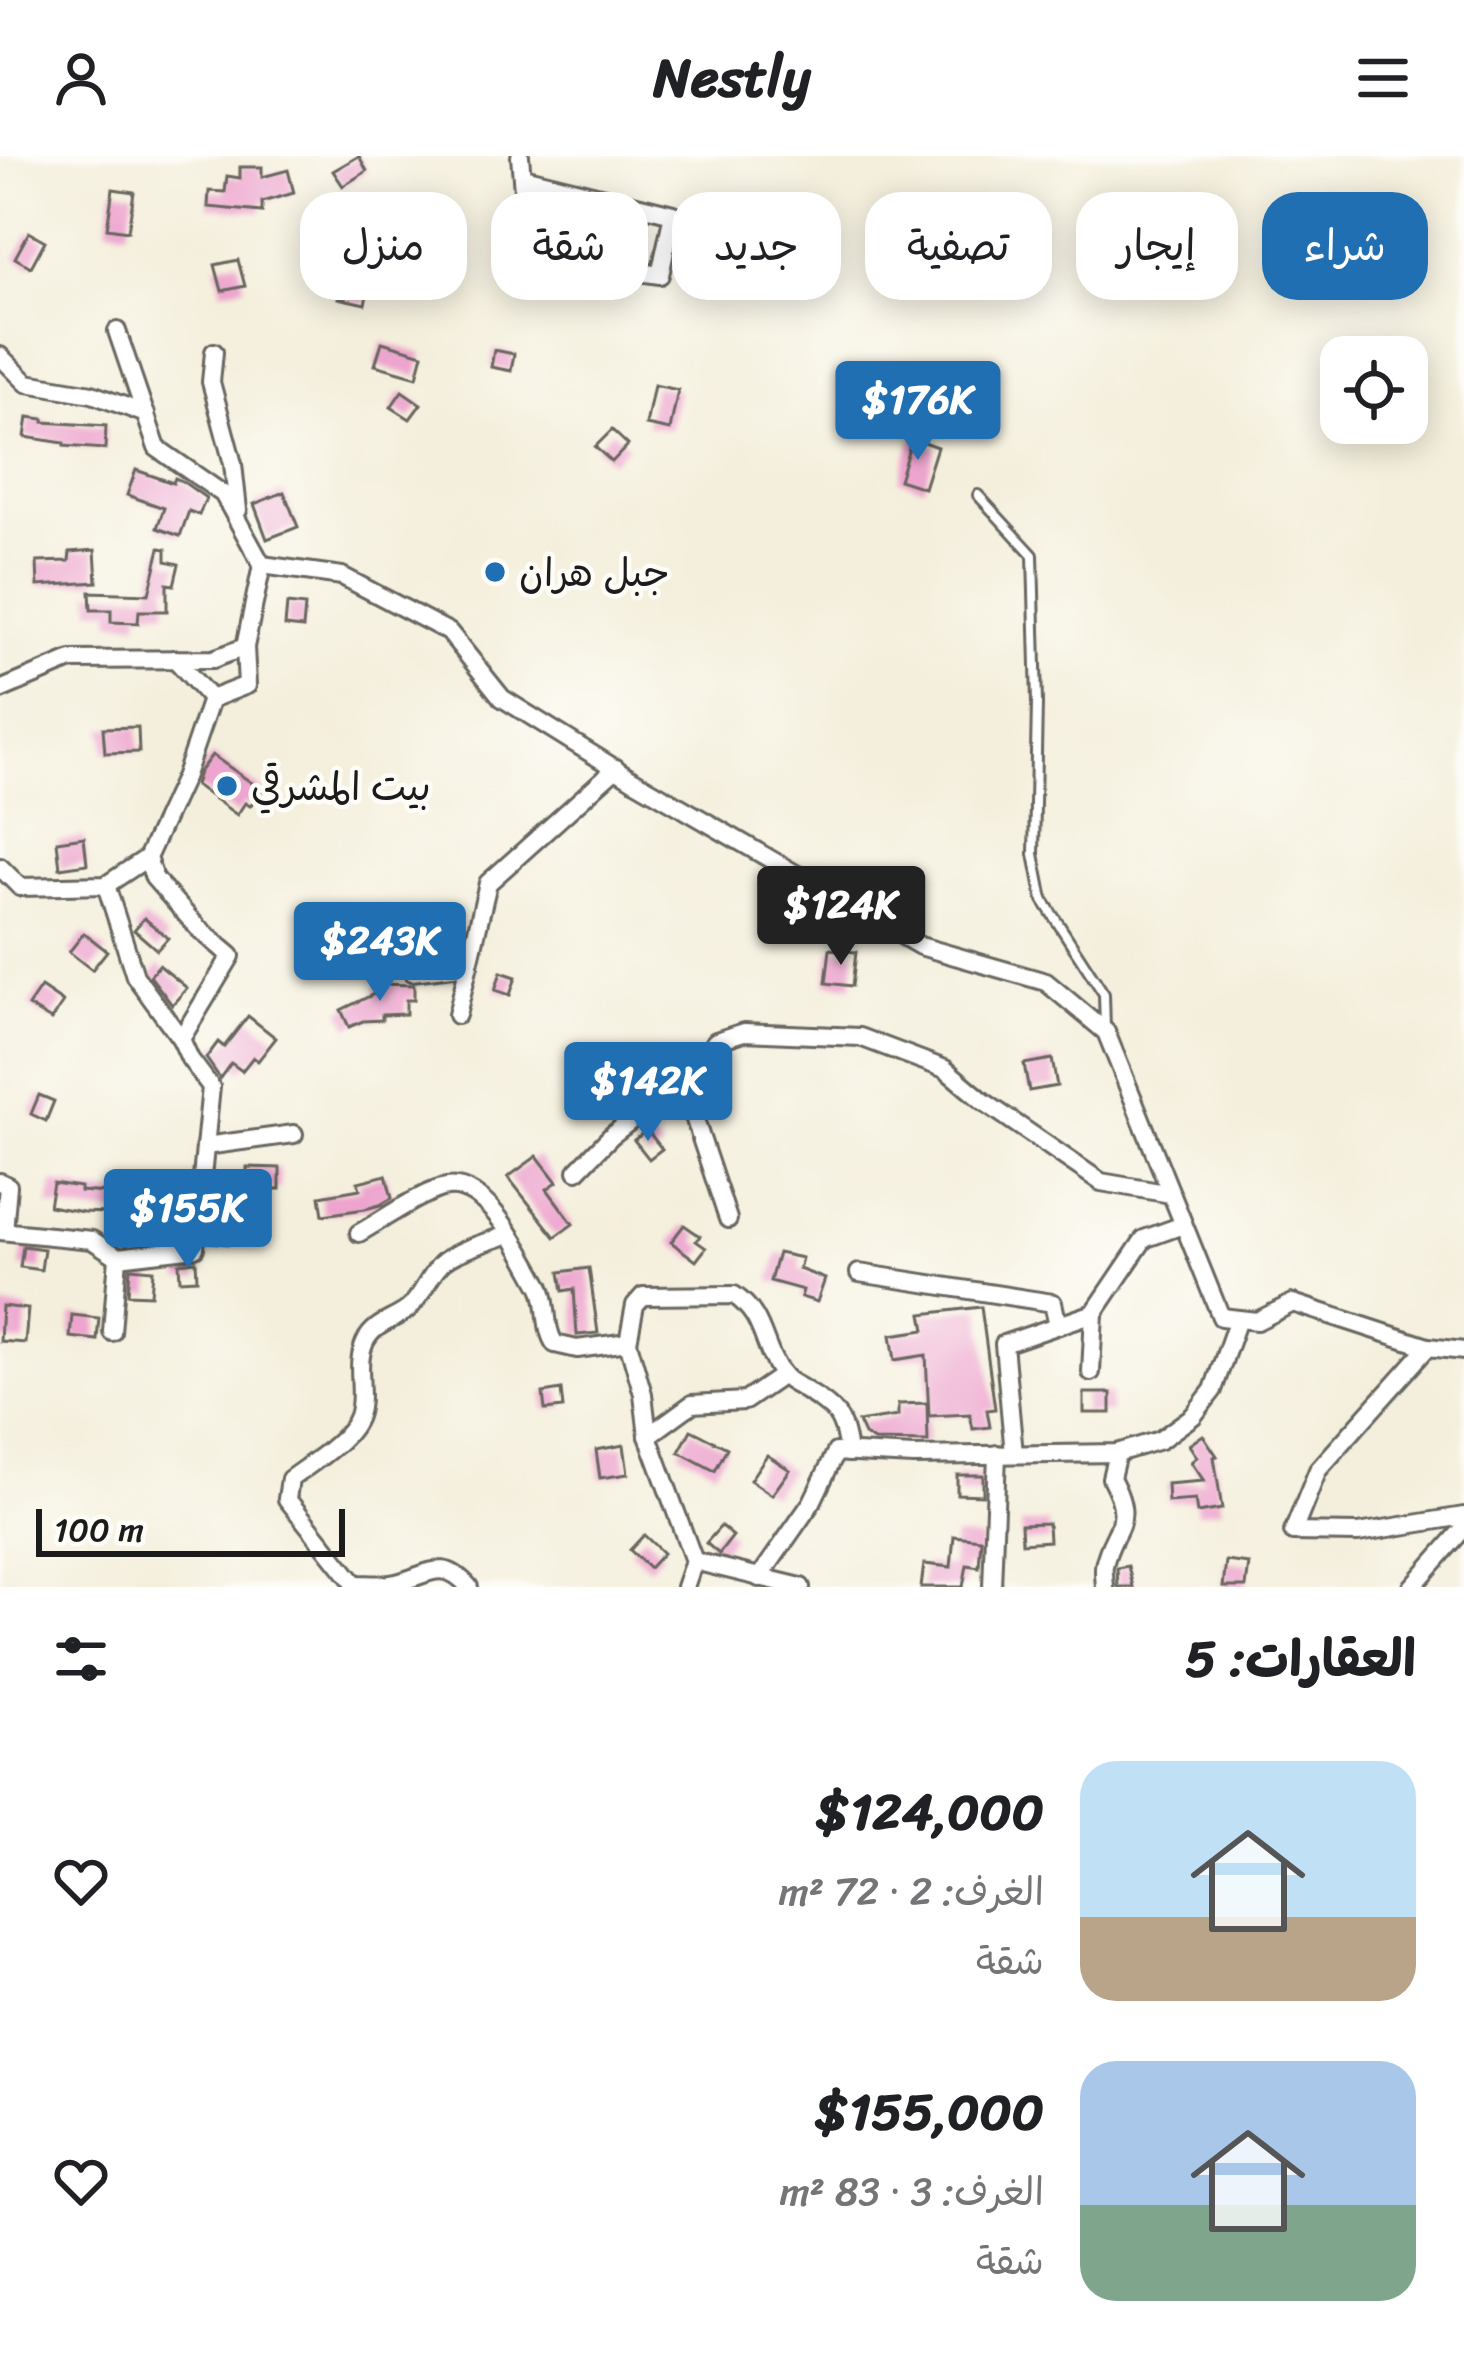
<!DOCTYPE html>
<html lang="ar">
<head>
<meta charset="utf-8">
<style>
	:root { --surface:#fff; --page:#f2f2f2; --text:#202124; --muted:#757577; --accent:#1f6fb2 }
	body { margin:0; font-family:Sriracha,"Playpen Sans Arabic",sans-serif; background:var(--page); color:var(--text); direction:rtl; height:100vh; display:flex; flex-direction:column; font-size:45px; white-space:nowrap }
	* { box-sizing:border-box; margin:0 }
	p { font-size:39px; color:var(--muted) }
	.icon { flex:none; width:66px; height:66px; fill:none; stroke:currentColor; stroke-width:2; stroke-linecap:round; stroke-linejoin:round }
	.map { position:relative; height:1431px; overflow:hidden; direction:ltr }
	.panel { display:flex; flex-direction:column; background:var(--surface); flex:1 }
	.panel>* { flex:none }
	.guide { position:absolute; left:36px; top:36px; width:1392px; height:108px; direction:rtl; display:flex; gap:24px }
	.controls { position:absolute; left:1320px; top:180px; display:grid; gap:24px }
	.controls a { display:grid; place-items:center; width:108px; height:108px; border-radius:24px; background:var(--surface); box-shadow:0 6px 30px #0003; font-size:60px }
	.scale { position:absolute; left:36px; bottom:30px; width:309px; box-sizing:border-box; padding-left:12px; border:6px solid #1c1c1c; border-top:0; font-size:33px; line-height:42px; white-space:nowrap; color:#1c1c1c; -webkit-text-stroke:9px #fdfcf7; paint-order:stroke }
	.price { position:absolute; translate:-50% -102px; padding:0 27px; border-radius:12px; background:var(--accent); color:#fff; font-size:39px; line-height:78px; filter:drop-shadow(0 3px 6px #0008) }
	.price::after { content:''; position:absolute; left:50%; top:72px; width:36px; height:27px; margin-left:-18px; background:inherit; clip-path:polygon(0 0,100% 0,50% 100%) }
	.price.active { background:#222; color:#fff }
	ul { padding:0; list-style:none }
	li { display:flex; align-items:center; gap:36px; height:300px; padding:0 48px }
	li span { display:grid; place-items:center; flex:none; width:336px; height:240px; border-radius:36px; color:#555 }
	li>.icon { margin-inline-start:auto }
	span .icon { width:144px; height:144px; fill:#fffc; stroke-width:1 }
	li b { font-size:51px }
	h2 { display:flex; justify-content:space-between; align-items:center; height:144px; padding:0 48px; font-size:51px }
	.pill { padding:0 42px; border-radius:36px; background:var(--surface); box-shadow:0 6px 30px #0003; font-size:42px; line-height:108px }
	.pill.active { background:var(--accent); color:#fff }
	header { display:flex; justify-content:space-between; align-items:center; height:156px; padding:0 48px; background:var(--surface); font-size:54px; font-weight:700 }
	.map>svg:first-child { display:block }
	.building { fill:#eda4ce }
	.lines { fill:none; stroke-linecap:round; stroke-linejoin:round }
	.service-casing { stroke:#68665f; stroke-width:14 }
	.minor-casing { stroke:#68665f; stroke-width:22 }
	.service { stroke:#fff; stroke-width:8 }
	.minor { stroke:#fff; stroke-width:16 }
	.poi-dot { fill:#1f6fb2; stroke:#fdfcf7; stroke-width:4.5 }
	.labels { text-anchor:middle; stroke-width:9; stroke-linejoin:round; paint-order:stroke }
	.poi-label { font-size:39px; fill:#1c1c1c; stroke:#fdfcf7; text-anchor:start }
</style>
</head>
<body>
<header><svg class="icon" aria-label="menu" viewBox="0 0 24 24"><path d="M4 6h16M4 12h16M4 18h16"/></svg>Nestly<svg class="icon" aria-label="person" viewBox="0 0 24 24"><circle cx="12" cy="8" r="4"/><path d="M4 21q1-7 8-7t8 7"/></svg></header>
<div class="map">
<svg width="1464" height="1431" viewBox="0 0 1464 1431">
	<rect width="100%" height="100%" fill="#fdfcf7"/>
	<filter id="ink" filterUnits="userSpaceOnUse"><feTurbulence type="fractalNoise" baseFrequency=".00833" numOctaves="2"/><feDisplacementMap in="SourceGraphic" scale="24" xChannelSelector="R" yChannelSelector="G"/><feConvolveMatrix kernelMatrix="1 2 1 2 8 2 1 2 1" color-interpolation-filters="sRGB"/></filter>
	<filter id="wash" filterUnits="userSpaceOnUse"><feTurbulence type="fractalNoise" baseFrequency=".004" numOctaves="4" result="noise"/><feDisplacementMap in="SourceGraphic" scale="48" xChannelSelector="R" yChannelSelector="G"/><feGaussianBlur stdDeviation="2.7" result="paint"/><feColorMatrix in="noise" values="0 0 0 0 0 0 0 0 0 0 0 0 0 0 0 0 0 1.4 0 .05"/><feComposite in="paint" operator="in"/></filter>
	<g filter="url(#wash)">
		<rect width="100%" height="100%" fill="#f4efdc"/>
		<g id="blocks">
			<g class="building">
				<path d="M359 0 367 15 343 30 333 15Z"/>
				<path d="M240 11H262V21L288 14 294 37 262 46V56L208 51 209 35 225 36 227 20 240 22Z"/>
				<path d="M113 33 134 36 128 75 107 72Z"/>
				<path d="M29 76 45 85 31 111 15 102Z"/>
				<path d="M550 93 568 94 567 113 548 112Z"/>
				<path d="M238 104 245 130 222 135 215 109Z"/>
				<path d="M342 123 369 129 365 148 338 142Z"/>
				<path d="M382 186 423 198 417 221 375 209Z"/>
				<path d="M494 194 514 198 511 215 491 211Z"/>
				<path d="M654 229 678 234 670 274 646 269Z"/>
				<path d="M402 235 421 248 410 263 391 251Z"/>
				<path d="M28 261 44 263V266L106 270 105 293 64 290V287L25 281Z"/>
				<path d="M612 274 628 289 612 306 595 291Z"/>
				<path d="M912 282 937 291 924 332 899 324Z"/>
				<path d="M136 314 173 327 175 322 182 325 206 342 199 359 189 355 180 380 157 372 164 352 127 339Z"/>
				<path d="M284 336 298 371 267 383 254 348Z"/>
				<path d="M160 392 166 393V405L179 408 174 429 167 428V455H139L138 467 111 466V454H91L90 436 149 438Z"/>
				<path d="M95 394 97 426 38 430 37 406 69 405 70 396Z"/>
				<path d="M287 448 305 450 303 472 285 470Z"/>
				<path d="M138 571 139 596 105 597 103 572Z"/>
				<path d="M212 599 262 634 250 650 245 647 237 659 195 629 199 616Z"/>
				<path d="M84 681 87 708 60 712 57 685Z"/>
				<path d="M144 762 168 782 157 794 134 774Z"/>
				<path d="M84 777 107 795 92 814 69 796Z"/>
				<path d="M830 793 856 796 852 830 826 827Z"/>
				<path d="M159 809 187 832 172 849 150 820Z"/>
				<path d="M501 816 516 821 510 839 495 834Z"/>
				<path d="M376 828 414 829V844H406V858L382 859V864L363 865 349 871 341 854 376 837Z"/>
				<path d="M41 831 63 846 51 864 28 850Z"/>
				<path d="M248 860 276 882 258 905 253 901 242 915 231 907 220 922 206 902 218 886 224 891Z"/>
				<path d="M1052 903 1057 930 1029 935 1024 908Z"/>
				<path d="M39 939 54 945 46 965 31 958Z"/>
				<path d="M647 974 662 993 649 1003 634 984Z"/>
				<path d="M537 1000 557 1026 547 1033 573 1068 555 1081 508 1021Z"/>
				<path d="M247 1011 280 1012V1033H247Z"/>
				<path d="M386 1019 392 1042 380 1049 365 1053 323 1059 320 1040 360 1033 358 1026Z"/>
				<path d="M53 1027 80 1031V1035L108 1037 158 1046 156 1068 127 1063 128 1058 83 1056 49 1050Z"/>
				<path d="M684 1069 700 1080 696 1085 706 1092 696 1105 671 1086Z"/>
				<path d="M210 1070 232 1071 230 1088 208 1086Z"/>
				<path d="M23 1090 44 1093 41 1114 20 1111Z"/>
				<path d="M778 1097 802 1102 799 1113 825 1123 817 1146 801 1141 803 1134 770 1125Z"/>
				<path d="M196 1105 197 1123 180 1124 179 1107Z"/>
				<path d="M130 1112 153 1114 151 1139 128 1138Z"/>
				<path d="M589 1112 598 1177 577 1179 574 1133 563 1135 560 1116Z"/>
				<path d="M2 1150 28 1153 25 1187 0 1185Z"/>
				<path d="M981 1151 995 1253 987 1254 990 1271 973 1273 970 1258 929 1260 926 1199 895 1204 891 1179 925 1174 922 1158Z"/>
				<path d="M72 1159 99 1162 97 1184 70 1181Z"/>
				<path d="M561 1234 563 1252 545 1254 543 1237Z"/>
				<rect x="1084" y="1237" width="27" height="20"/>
				<path d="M927 1247 928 1286 874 1285 864 1279 858 1266 898 1260V1248Z"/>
				<path d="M691 1274 727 1292 715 1315 679 1296Z"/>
				<path d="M1203 1279 1217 1300 1214 1301 1222 1353 1197 1357 1195 1344 1168 1346 1167 1328 1204 1325 1191 1306 1197 1301 1189 1289Z"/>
				<path d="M624 1289 628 1318 600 1322 596 1294Z"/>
				<path d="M767 1299 790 1314 772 1339 750 1324Z"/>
				<path d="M957 1319H983V1339L957 1338Z"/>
				<path d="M1048 1367 1049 1385 1022 1387 1021 1368Z"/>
				<path d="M721 1370 733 1380 719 1398 706 1387Z"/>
				<path d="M644 1379 663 1397 649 1412 630 1394Z"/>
				<path d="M954 1380 981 1383 979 1411 967 1409 963 1431H921L924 1408 951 1411Z"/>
				<path d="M1226 1405 1249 1408 1246 1431H1223Z"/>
				<path d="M1128 1410 1133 1431H1118L1117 1412Z"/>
			</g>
		</g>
	</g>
	<g filter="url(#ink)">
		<use href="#blocks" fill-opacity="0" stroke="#68665f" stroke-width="3"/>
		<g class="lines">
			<defs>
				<path id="service" d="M978 339 1033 399 1037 547 1034 698 1043 744 1104 838 1105 873"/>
				<g id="minor">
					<path d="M520 0 523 34 618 113 660 119 673 58 523 21"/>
					<path d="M117 175 157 292 223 338 262 409"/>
					<path d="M214 196 211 226 233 308 238 354"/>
					<path d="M0 200 27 227 92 238 146 258"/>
					<path d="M175 503 211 543"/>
					<path d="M0 534 71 504 213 503 245 491 262 409 342 420 449 476 502 542 632 623 920 790 1046 826 1106 876 1221 1161 1257 1165 1293 1147 1428 1191 1464 1195"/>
					<path d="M0 711 20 731 106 729 147 702"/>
					<path d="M412 816 469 809"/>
					<path d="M457 859 488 727 616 612"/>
					<path d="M181 883 231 800 198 772 154 722 147 702 184 622 211 543 247 529 245 491"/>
					<path d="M682 925 728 1063"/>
					<path d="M205 990 294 978"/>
					<path d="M577 1015 611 980 682 925 716 885 744 876 860 881 945 913 983 945 1101 1026 1171 1038"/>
					<path d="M0 1026 8 1030 4 1075"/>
					<path d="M0 1075 92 1084 118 1101 195 1092 211 931 190 903 181 883 135 820 106 729"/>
					<path d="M359 1077C382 1064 418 1039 442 1032 486 1019 523 1100 541 1131 549 1150 544 1172 555 1188L577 1193 628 1186"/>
					<path d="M859 1117 1053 1147 1058 1169"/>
					<path d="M112 1176 118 1101"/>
					<path d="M1428 1191 1318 1314 1293 1376 1358 1377 1464 1360"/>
					<path d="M1091 1216 1094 1157"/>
					<path d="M648 1280 692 1248 745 1245 783 1219"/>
					<path d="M1014 1298 1004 1188 1094 1157 1144 1083 1183 1069"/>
					<path d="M694 1405 801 1431"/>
					<path d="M759 1422 812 1346 836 1296 914 1300 1117 1297 1160 1284 1193 1260 1213 1234 1238 1163"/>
					<path d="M355 1428C368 1428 384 1430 396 1427 427 1420 442 1400 469 1431"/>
					<path d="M354 1431 355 1428 287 1343 290 1323C310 1308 350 1284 358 1260 366 1237 354 1210 365 1186 374 1167 393 1165 408 1153 422 1141 428 1121 441 1108 453 1095 491 1085 509 1078"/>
					<path d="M685 1431 694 1405 648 1280 643 1238 628 1186 635 1149 643 1140 734 1139C767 1161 761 1194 784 1220 789 1226 793 1227 800 1231 834 1253 843 1255 848 1297"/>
					<path d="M992 1431 997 1298"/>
					<path d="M1105 1431C1105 1429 1103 1412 1104 1410 1112 1370 1137 1370 1111 1322L1117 1297"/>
					<path d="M1412 1431 1464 1372"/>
				</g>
			</defs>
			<use href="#service" class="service-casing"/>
			<use href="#minor" class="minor-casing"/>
			<use href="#service" class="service"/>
			<use href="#minor" class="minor"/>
		</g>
	</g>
	<g class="poi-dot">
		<circle cx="495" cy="416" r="12"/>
		<circle cx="227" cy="630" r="12"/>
	</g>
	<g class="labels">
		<g class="poi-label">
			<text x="519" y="430">جبل هران</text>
			<text x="251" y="644">بيت المشرقي</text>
		</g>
	</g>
</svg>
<div class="controls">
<a><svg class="icon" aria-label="locate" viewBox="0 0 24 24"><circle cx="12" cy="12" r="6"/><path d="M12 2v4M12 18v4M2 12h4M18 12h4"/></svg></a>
</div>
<div class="scale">100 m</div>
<b class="price" style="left:918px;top:307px">$176K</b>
<b class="price active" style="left:841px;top:812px">$124K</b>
<b class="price" style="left:380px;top:848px">$243K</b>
<b class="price" style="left:648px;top:988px">$142K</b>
<b class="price" style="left:188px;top:1115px">$155K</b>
<div class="guide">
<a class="pill active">شراء</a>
<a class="pill">إيجار</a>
<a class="pill">تصفية</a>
<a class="pill">جديد</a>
<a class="pill">شقة</a>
<a class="pill">منزل</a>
</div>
</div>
<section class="panel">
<h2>العقارات: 5<svg class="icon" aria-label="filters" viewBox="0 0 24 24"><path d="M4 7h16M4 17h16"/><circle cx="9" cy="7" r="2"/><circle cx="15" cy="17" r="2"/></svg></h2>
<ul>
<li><span style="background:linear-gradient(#bfe0f5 65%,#b9a48a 0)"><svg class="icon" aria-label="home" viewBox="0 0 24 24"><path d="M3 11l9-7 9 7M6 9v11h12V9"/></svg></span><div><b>$124,000</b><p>الغرف: 2 · 72 m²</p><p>شقة</p></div><svg class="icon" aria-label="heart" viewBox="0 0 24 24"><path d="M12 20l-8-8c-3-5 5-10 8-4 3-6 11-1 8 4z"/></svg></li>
<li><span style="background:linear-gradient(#a9c7e8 60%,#7fa58c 0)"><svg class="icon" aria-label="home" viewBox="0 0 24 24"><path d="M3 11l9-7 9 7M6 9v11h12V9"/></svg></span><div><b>$155,000</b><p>الغرف: 3 · 83 m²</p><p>شقة</p></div><svg class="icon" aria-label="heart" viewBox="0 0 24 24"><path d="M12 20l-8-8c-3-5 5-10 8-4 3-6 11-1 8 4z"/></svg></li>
</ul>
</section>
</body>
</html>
